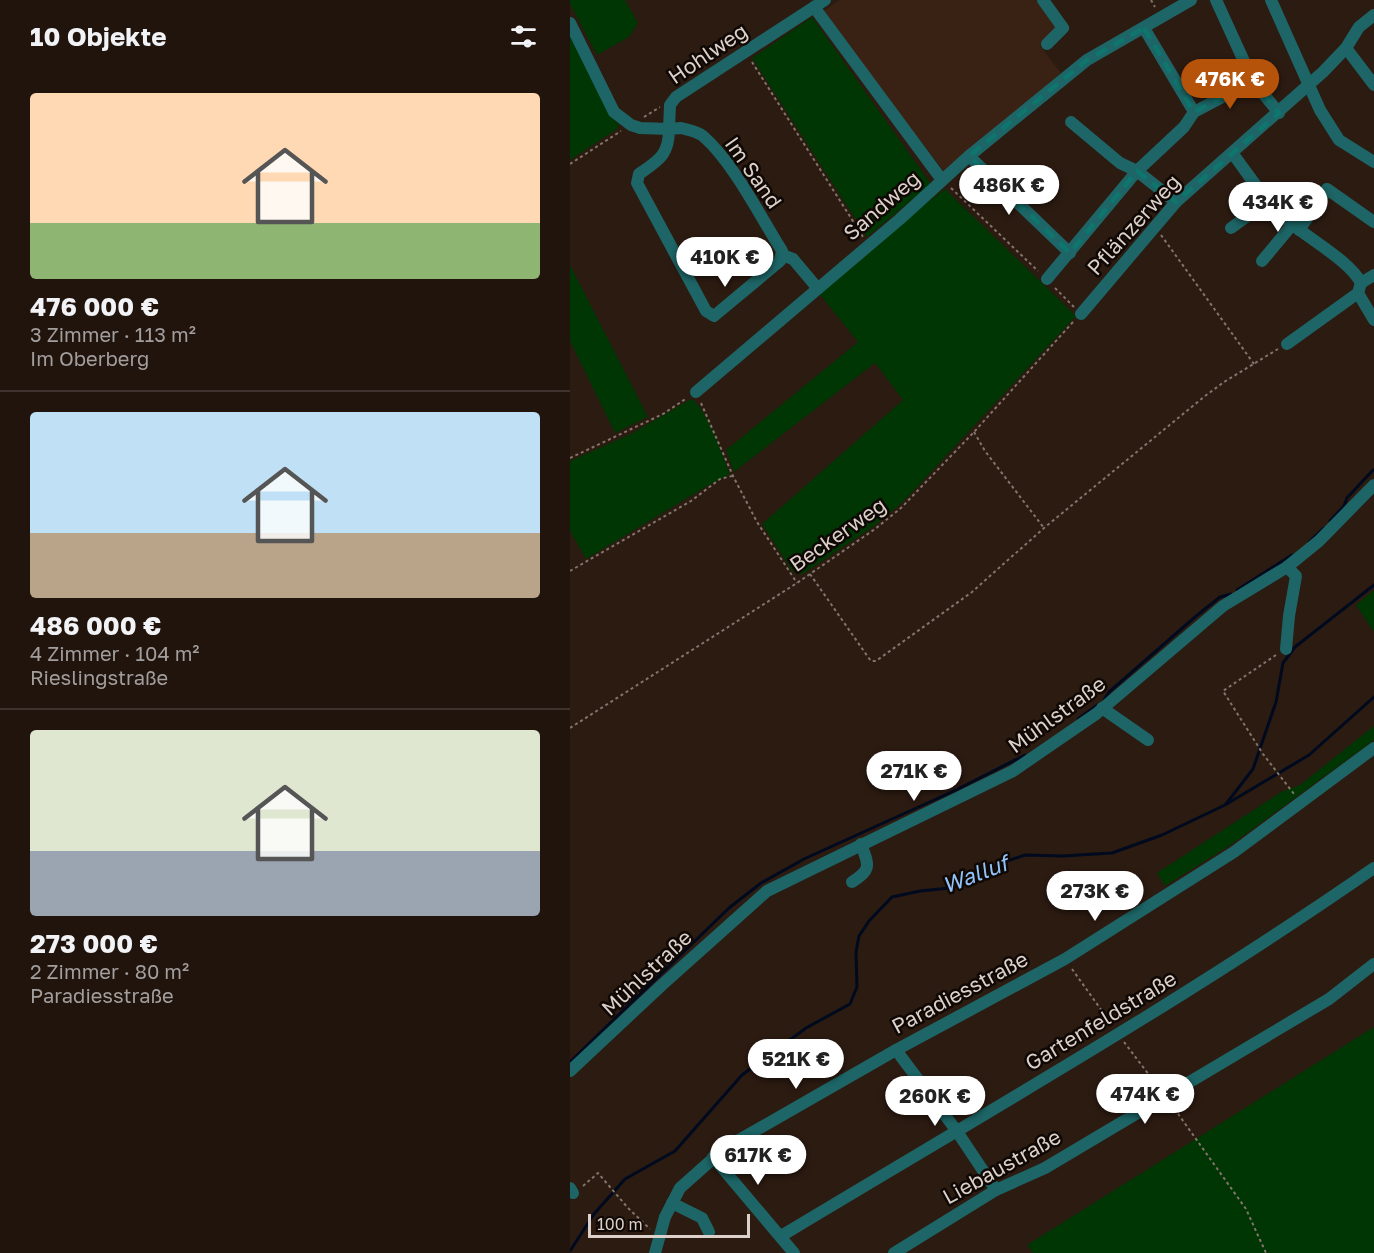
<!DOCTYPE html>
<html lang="de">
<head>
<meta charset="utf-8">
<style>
	:root { --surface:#21140d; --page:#2d211b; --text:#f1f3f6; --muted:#a29e9d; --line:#3e332e; --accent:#b45309 }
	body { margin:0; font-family:"Golos Text",sans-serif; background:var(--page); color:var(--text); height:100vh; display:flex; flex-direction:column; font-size:22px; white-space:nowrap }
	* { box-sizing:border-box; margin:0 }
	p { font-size:20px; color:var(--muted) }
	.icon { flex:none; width:33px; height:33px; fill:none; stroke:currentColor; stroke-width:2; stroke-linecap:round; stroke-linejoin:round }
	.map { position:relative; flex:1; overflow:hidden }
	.drawer { display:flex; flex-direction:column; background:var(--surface); width:570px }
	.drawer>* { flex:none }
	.scale { position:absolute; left:18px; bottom:15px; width:162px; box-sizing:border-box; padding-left:6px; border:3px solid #dcd0ca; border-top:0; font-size:16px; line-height:21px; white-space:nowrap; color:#dcd0ca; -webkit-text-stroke:4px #0f0804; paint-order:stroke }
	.price { position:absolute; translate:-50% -51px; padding:0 14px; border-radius:21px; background:#fff; color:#222; font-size:20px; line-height:39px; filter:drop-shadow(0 2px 3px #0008) }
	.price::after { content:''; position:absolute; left:50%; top:36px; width:18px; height:14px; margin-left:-9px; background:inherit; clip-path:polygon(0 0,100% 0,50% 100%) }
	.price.current { background:var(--accent); color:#fff }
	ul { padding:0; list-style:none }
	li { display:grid; align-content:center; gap:12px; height:318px; padding:0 30px }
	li+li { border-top:2px solid var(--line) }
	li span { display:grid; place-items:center; height:186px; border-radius:6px; color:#555 }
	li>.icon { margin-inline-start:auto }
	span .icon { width:108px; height:108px; fill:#fffc; stroke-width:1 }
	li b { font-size:26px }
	h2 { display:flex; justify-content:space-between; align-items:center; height:72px; padding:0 30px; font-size:26px }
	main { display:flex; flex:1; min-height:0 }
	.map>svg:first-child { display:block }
	.built { fill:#392214 }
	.green { fill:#003504 }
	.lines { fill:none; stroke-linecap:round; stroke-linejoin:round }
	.stream { stroke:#000a1f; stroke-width:3 }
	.path { stroke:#83746c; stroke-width:2; stroke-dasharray:3 3; stroke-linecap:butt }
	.minor { stroke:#1d6566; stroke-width:12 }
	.marked { fill:none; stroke:#0f766e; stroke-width:4.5; stroke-dasharray:12 8; stroke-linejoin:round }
	.labels { text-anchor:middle; stroke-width:5; stroke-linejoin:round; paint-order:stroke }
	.street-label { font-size:21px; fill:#dcd0ca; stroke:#0f0804 }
	.water-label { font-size:22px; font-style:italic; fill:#90c3fb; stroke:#0f0804 }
</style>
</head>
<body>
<main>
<section class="drawer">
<h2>10 Objekte<svg class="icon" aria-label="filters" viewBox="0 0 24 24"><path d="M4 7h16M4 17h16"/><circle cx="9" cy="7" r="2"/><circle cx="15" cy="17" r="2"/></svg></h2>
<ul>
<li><span style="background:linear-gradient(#ffd9b3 70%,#8fb573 0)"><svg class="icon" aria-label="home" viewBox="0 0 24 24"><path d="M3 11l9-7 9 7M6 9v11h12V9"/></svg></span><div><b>476 000 €</b><p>3 Zimmer · 113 m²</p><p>Im Oberberg</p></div></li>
<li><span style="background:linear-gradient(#bfe0f5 65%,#b9a48a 0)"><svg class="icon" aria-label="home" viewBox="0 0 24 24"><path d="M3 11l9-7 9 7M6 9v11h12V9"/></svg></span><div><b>486 000 €</b><p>4 Zimmer · 104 m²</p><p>Rieslingstraße</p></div></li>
<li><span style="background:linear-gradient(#dfe7d0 65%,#9aa5b1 0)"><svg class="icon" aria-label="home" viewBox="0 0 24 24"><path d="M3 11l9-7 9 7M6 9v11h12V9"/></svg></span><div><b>273 000 €</b><p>2 Zimmer · 80 m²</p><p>Paradiesstraße</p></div></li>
</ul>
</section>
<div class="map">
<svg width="804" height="1253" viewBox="0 0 804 1253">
	<rect width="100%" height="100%" fill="#2c1b11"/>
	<path class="built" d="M270 0H469L490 29 470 46 491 73 376 174 252 12Z"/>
	<g class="green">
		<path d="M0 0H55L68 23 59 37 27 55 0 4Z"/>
		<path d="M242 17 361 184 297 237 182 58Z"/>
		<path d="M0 35 42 117 49 125 47 129 0 160Z"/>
		<path d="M375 189 506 316 334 501 304 526 233 574H228L222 571 192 524 333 400 305 363 164 472 156 450 288 342 247 291 321 229Z"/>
		<path d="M0 265 78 417 45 433 0 341Z"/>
		<path d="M121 399C136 406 153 457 160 474L139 485 16 559 0 531V461L61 434Z"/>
		<path d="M804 590V632L786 605Z"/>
		<path d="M804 726V740L662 844 595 886 587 873 711 792 730 785Z"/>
		<path d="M804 1027V1253H463L457 1245Z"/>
	</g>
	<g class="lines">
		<g class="stream">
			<path d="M760 521 774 506 777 498 803 470"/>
			<path d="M739 542 754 528"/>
			<path d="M667 590 722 555"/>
			<path d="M534 700 539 692 625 617 650 597 661 594"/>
			<path d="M508 719 529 704"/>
			<path d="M656 804 683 769 706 702 713 663 725 647 804 585"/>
			<path d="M0 1062 159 908 191 883 234 859 386 790 455 755"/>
			<path d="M0 1251 24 1214 55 1179 105 1151 172 1075 236 1028 280 1004 287 987 286 952 289 936 299 921 322 897 350 891 380 888 398 881 431 863 455 855 493 856 542 853 592 835 655 805 739 755 804 697"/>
		</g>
		<g class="path">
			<path d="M581 0 585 7"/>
			<path d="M182 62 293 237"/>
			<path d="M74 117 90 107"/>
			<path d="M0 164 51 131"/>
			<path d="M381 188 468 271"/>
			<path d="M591 235 684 364"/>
			<path d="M485 288 504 307"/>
			<path d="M131 403 163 476 187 522 227 583"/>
			<path d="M404 432 415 451 474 528"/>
			<path d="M0 458 93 414 117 398"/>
			<path d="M0 571 121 501 150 479 162 476"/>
			<path d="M240 574 298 657 301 661H306L402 592 474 528 635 396 654 382 708 349"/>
			<path d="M706 655 653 691 693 754 724 794"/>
			<path d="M0 728 227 583 305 529 331 508 404 432 503 322"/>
			<path d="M502 969 542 1025"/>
			<path d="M554 1042 589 1088"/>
			<path d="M601 1104 676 1209 696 1253"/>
			<path d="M13 1186 28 1173 58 1208 80 1229"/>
		</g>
		<g class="minor">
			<path d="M473 0 493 28 477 44"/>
			<path d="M646 0 683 81 709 113"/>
			<path d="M701 0 750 110 769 140 804 162"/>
			<path d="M244 7 372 180"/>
			<path d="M0 23 44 112 61 125 70 128 99 129 100 105 106 97 255 0"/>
			<path d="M776 48 804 85"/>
			<path d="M624 112 683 81"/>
			<path d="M501 122 550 163 567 171 606 202"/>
			<path d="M111 128C119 130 127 131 133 136 163 162 190 216 212 251L210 261 144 316 136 311 67 183 69 174C89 160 99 155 99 129Z"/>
			<path d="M663 154C678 174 692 196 709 213 731 235 779 259 791 283"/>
			<path d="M399 156 500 253"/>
			<path d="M661 228 698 201"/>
			<path d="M729 230 757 189 804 222"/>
			<path d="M212 255 223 259 244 284"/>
			<path d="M692 261 722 225"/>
			<path d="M477 279 567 171 614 127 624 112 574 28"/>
			<path d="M791 283 804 275"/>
			<path d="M788 293 804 320"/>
			<path d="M511 314 606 202 753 72 776 48 789 27 804 15"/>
			<path d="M717 344 788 293 791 283"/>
			<path d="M126 392 330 219 399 156 517 60 621 0"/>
			<path d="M716 649 719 616 726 576 717 567"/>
			<path d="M532 708 578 740"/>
			<path d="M282 882C302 869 299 866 291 844"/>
			<path d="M326 1050 386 1130 426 1190"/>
			<path d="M0 1071 93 984 197 891 443 771 526 714 653 606 717 567 749 541 804 485"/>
			<path d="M143 1157 224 1253"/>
			<path d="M0 1188 3 1193"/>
			<path d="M102 1203 132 1218 139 1232"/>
			<path d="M211 1236C410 1116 613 1001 804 868"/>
			<path d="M85 1253 95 1217 110 1188 155 1148 326 1050 495 959 664 852 804 748"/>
			<path d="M324 1253 426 1190 475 1168 759 999 804 964"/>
		</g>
	</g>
	<path class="marked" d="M574 28 624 112 683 81 709 113 606 202 567 171 500 253 399 156 517 60Z"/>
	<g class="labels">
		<g class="street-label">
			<text transform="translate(138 54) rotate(-34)" y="7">Hohlweg</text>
			<text transform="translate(183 173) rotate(55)" y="7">Im Sand</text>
			<text transform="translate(312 206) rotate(-41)" y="7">Sandweg</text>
			<text transform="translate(564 225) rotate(-48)" y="7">Pflänzerweg</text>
			<text transform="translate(268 535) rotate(-35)" y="7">Beckerweg</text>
			<text transform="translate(487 715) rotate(-36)" y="7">Mühlstraße</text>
			<text transform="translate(77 973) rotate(-43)" y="7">Mühlstraße</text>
			<text transform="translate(390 993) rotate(-28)" y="7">Paradiesstraße</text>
			<text transform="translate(531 1021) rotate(-31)" y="7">Gartenfeldstraße</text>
			<text transform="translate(432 1167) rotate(-29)" y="7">Liebaustraße</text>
		</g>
		<g class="water-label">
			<text transform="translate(405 874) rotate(-21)" y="8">Walluf</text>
		</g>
	</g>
</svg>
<div class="scale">100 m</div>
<b class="price current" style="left:660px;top:110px">476K €</b>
<b class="price" style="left:439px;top:216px">486K €</b>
<b class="price" style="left:708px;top:233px">434K €</b>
<b class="price" style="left:155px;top:288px">410K €</b>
<b class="price" style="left:344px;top:802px">271K €</b>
<b class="price" style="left:525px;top:922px">273K €</b>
<b class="price" style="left:226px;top:1090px">521K €</b>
<b class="price" style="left:575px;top:1125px">474K €</b>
<b class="price" style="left:365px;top:1127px">260K €</b>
<b class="price" style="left:188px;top:1186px">617K €</b>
</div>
</main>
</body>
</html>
